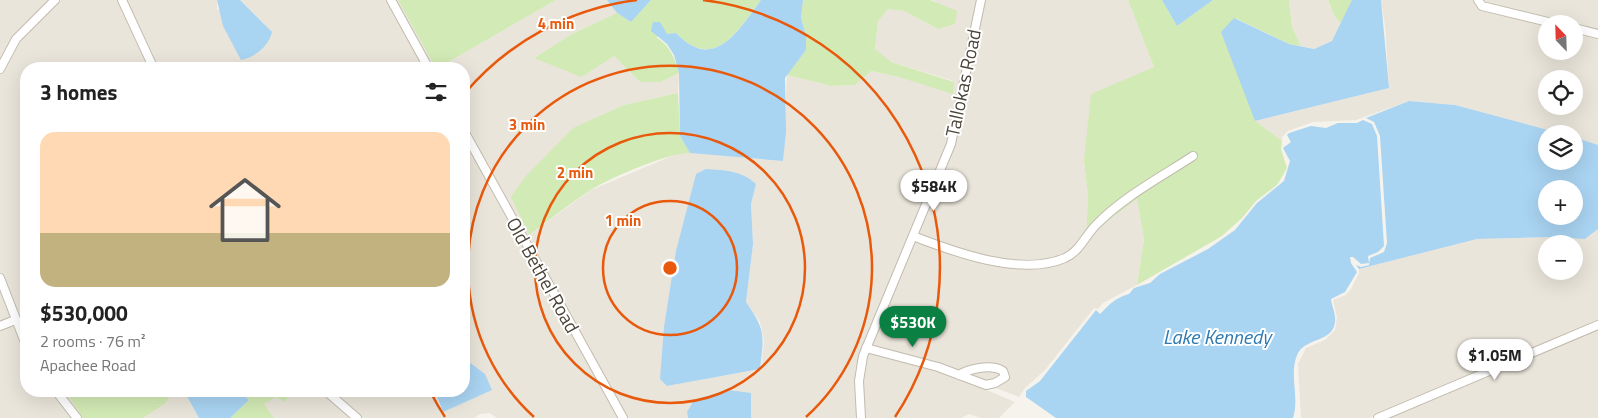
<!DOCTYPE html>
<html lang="en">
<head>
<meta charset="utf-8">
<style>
	:root { --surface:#fff; --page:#f6f6f6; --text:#222; --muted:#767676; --line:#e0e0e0; --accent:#0b8043 }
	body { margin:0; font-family:"Titillium Web",sans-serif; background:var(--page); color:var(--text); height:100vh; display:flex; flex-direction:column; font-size:19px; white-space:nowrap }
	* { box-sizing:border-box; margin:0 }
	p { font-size:16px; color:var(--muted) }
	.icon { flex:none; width:28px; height:28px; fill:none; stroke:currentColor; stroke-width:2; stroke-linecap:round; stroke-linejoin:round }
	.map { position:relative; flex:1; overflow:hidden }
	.panel { position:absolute; left:20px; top:62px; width:450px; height:335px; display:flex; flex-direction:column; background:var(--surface); border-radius:20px; box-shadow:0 5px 20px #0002 }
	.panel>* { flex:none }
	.needle { width:32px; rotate:337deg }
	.fabs { position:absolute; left:1538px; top:15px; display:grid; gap:10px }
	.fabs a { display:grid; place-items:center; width:45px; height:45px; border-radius:50%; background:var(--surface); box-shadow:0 5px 20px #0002; font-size:25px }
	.price { position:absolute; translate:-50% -42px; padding:0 11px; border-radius:18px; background:#fff; color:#222; font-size:16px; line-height:32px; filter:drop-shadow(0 1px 2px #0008) }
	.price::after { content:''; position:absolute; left:50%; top:30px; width:15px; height:11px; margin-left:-8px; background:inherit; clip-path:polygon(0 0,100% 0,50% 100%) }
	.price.selected { background:var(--accent); color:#fff }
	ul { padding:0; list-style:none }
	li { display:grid; align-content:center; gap:10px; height:265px; padding:0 20px }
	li+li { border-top:1px solid var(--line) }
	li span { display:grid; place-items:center; height:155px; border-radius:15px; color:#555 }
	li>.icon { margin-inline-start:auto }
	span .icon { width:90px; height:90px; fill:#fffc; stroke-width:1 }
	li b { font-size:21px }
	h2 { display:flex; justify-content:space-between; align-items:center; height:60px; padding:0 20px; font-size:21px }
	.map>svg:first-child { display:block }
	.residential { fill:#eae5da; fill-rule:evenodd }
	.green { fill:#d2eab5 }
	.water { fill:#a9d4f2; fill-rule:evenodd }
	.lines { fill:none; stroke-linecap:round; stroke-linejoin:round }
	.minor-casing { stroke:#c2bbae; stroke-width:10 }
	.minor { stroke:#fff; stroke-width:8 }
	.ring { fill:none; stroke:#e8590c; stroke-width:2.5 }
	.labels { text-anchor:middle; stroke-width:4; stroke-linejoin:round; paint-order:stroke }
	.street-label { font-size:19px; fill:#4b4439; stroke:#fff }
	.water-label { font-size:20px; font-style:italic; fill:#2e7ab2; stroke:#fff }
	.centre { fill:#e8590c; stroke:#fff; stroke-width:2.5 }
	.ring-label { font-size:15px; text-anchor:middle; font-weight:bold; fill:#e8590c; stroke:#fff; stroke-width:4; stroke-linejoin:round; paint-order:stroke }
</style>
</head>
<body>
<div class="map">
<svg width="1598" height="418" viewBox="0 0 1598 418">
	<rect width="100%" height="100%" fill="#f6f3ec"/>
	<g class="residential">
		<path d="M0 0H217V9L266 26 240 0H388L426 69H294L289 64 277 69H26V391H65L83 418H0Z"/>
		<path d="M394 0H398L436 69 556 0H607L617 13 572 34 534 58 614 56 640 82H661L679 73 678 93 624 105 529 235 591 190 681 152 783 161 787 75 831 86 855 85 871 71 899 77 954 81 891 62 875 50 878 21 888 9 904 11 938 29 935 1 930 0H978L948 142 860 354 856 381 858 418H751V393L687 412 688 418H626L464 125V69H432ZM696 174 756 184 751 204 753 244 746 302 760 322 764 341 761 369 667 386Z"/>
		<path d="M984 0H1128L1154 67 1084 161 1088 196 1086 236 1137 199 1144 239 1137 285 1103 303 1098 309 1094 308 1045 370 1025 388 1019 397 916 357 871 345 914 240 967 260 1005 266 1073 257 1083 248 1079 243 1070 252 1049 259H1005L979 256 917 234 954 145Z"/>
		<path d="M1289 0H1328L1335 17 1342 24 1332 41 1314 49 1301 46 1292 27Z"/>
		<path d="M1381 0H1475L1479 8 1546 25V51H1574V31L1598 37V145L1574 137V134H1563L1455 105 1409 101 1356 120 1313 122 1288 131 1282 137V141L1255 121 1389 88 1385 26ZM1546 79H1574V106H1546Z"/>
		<path d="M1481 0H1598V31L1483 3Z"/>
		<path d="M464 137 619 418H497L490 413 480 414 474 418H274L263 404 276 397 285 402 292 391H435L442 412 485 374 464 358Z"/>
		<path d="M1598 229V322L1369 418H1301L1298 364 1306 348 1325 340 1335 330 1337 317 1333 300 1346 295 1351 289 1359 273V269L1477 239 1550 237 1585 239ZM1546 244H1574V271H1546Z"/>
		<path d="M1598 329V418H1388L1403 412Z"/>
		<path d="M868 351 949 374 1015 402 999 418H981L969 414 961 418H863L862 377Z"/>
		<path d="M172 391H184L199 418H143L166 403Z"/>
	</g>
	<g class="green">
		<path d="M398 0H556L436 69Z"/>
		<path d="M651 0H761C738 30 715 73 676 33L656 37C671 47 674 57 679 73L661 82H640L614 56 581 77 534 58 572 34 617 13 631 22Z"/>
		<path d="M803 0H930L957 11 955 24 938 29 904 11 888 9 878 21 875 49 891 62 954 82 953 94 899 77 871 71 855 85 831 86 787 75 806 50V36L801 18Z"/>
		<path d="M1128 0H1162L1177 26 1213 0H1289L1292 27 1301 46 1289 44 1235 18 1255 121 1282 141 1281 149 1287 168 1277 185 1256 201 1243 217 1222 236 1137 285 1144 239 1137 199 1086 237 1088 196 1084 161 1091 94 1154 67Z"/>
		<path d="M1328 0H1352L1342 24 1335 17Z"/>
		<path d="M678 93 680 136 690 153C672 151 605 180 589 191 568 205 549 220 529 235L511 197 525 177 573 128 624 105Z"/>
		<path d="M65 391H172L166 403 143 418H83Z"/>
		<path d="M239 391H292L285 402 276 397 264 404 274 418H230L249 400Z"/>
	</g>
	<g class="water">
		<path d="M217 0H240L272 32C269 46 255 57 241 60L223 26Z"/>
		<path d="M607 0H651L631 22 617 13Z"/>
		<path d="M761 0H803L801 18 806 36V50L785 78 786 132 783 161 690 153 680 136 679 73 674 55 667 44 651 31 653 22H660L667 34 676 33C714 73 738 31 761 0Z"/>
		<path d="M1162 0H1213L1177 26Z"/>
		<path d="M1352 0H1381L1389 88 1255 121 1221 32 1234 18 1289 44 1314 49 1332 41Z"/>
		<path d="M1409 101 1455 105 1563 134H1546V161H1574V137L1598 145V229L1585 239 1550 237 1477 239 1359 269 1356 265 1361 267 1369 265 1370 258 1384 252 1387 243 1380 136 1374 122 1366 118ZM1546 189H1574V216H1546Z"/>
		<path d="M1363 120 1372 124 1377 136 1384 246 1378 252 1368 256 1369 263 1361 264 1353 257H1350L1351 263 1357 272 1345 292 1331 299C1332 307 1336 314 1335 322 1333 342 1306 338 1298 353 1288 373 1300 397 1293 418H1056L1026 397V391L1040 381 1096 310 1100 314C1110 304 1115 298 1129 294L1134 288 1150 283 1160 274 1208 249 1235 230 1257 203 1284 181 1290 161 1283 148 1291 142 1287 135 1289 133 1311 126 1326 128 1338 123H1357Z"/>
		<path d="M706 169C725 170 742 171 756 184L751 204 753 244 746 302C766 331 764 335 760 369L667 386 660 379 664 327 676 251 696 174Z"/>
		<path d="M464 358 485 374 492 390 443 412 435 391H464Z"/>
		<path d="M728 390 751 393V418H688L687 412 694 400Z"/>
		<path d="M184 391H239L249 400 230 418H199Z"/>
	</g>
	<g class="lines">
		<defs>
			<g id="minor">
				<path d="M122 0 154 69"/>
				<path d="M391 0 429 69"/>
				<path d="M1478 0 1482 6 1556 24"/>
				<path d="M1574 28 1598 34"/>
				<path d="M0 69 16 39 55 0"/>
				<path d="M464 131 623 418"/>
				<path d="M913 236C954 252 1021 277 1065 258 1080 251 1085 236 1096 225 1123 197 1161 177 1193 156"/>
				<path d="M0 278 26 345"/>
				<path d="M0 326 15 320"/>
				<path d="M866 348 938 367 986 385 995 383 1005 377 1003 371C992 364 970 368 959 375"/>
				<path d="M56 391 77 418"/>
				<path d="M326 391 357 418"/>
				<path d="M861 418 859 381 863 356 951 144 981 0"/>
				<path d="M1378 418 1598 325"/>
			</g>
		</defs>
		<use href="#minor" class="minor-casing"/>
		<use href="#minor" class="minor"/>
	</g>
	<g class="ring">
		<circle cx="670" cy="268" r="67"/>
		<circle cx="670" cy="268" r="135"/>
		<path d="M534 417A202 202 0 1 1 806 417"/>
		<path d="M445 417A270 270 0 0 1 431 393M465 93A270 270 0 0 1 637 0M703 0A270 270 0 0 1 895 417"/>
	</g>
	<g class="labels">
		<g class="street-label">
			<text transform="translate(963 83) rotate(-78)" y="7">Tallokas Road</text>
			<text transform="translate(543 275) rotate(61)" y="7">Old Bethel Road</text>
		</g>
		<g class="water-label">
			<text x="1217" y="344">Lake Kennedy</text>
		</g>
	</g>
	<circle cx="670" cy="268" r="8" class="centre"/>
	<g class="ring-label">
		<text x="556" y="29">4 min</text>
		<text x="527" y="130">3 min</text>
		<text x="575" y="178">2 min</text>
		<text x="623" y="226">1 min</text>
	</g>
</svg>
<div class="fabs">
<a><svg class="needle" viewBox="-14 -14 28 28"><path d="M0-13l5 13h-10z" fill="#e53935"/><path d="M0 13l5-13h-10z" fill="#767676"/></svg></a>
<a><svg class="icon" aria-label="locate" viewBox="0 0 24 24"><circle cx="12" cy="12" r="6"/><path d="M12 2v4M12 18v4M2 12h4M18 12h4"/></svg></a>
<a><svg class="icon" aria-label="layers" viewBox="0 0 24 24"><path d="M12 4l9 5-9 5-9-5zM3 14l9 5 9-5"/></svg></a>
<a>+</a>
<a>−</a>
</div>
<b class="price" style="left:934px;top:212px">$584K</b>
<b class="price selected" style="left:913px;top:348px">$530K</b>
<b class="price" style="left:1495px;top:381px">$1.05M</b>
<section class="panel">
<h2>3 homes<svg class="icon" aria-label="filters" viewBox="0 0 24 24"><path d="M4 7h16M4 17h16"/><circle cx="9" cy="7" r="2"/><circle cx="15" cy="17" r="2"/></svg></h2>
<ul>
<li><span style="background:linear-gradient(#ffd9b3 65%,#c2b280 0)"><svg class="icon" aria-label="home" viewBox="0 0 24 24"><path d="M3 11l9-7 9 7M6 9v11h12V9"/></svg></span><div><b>$530,000</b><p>2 rooms · 76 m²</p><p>Apachee Road</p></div></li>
</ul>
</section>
</div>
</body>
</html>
